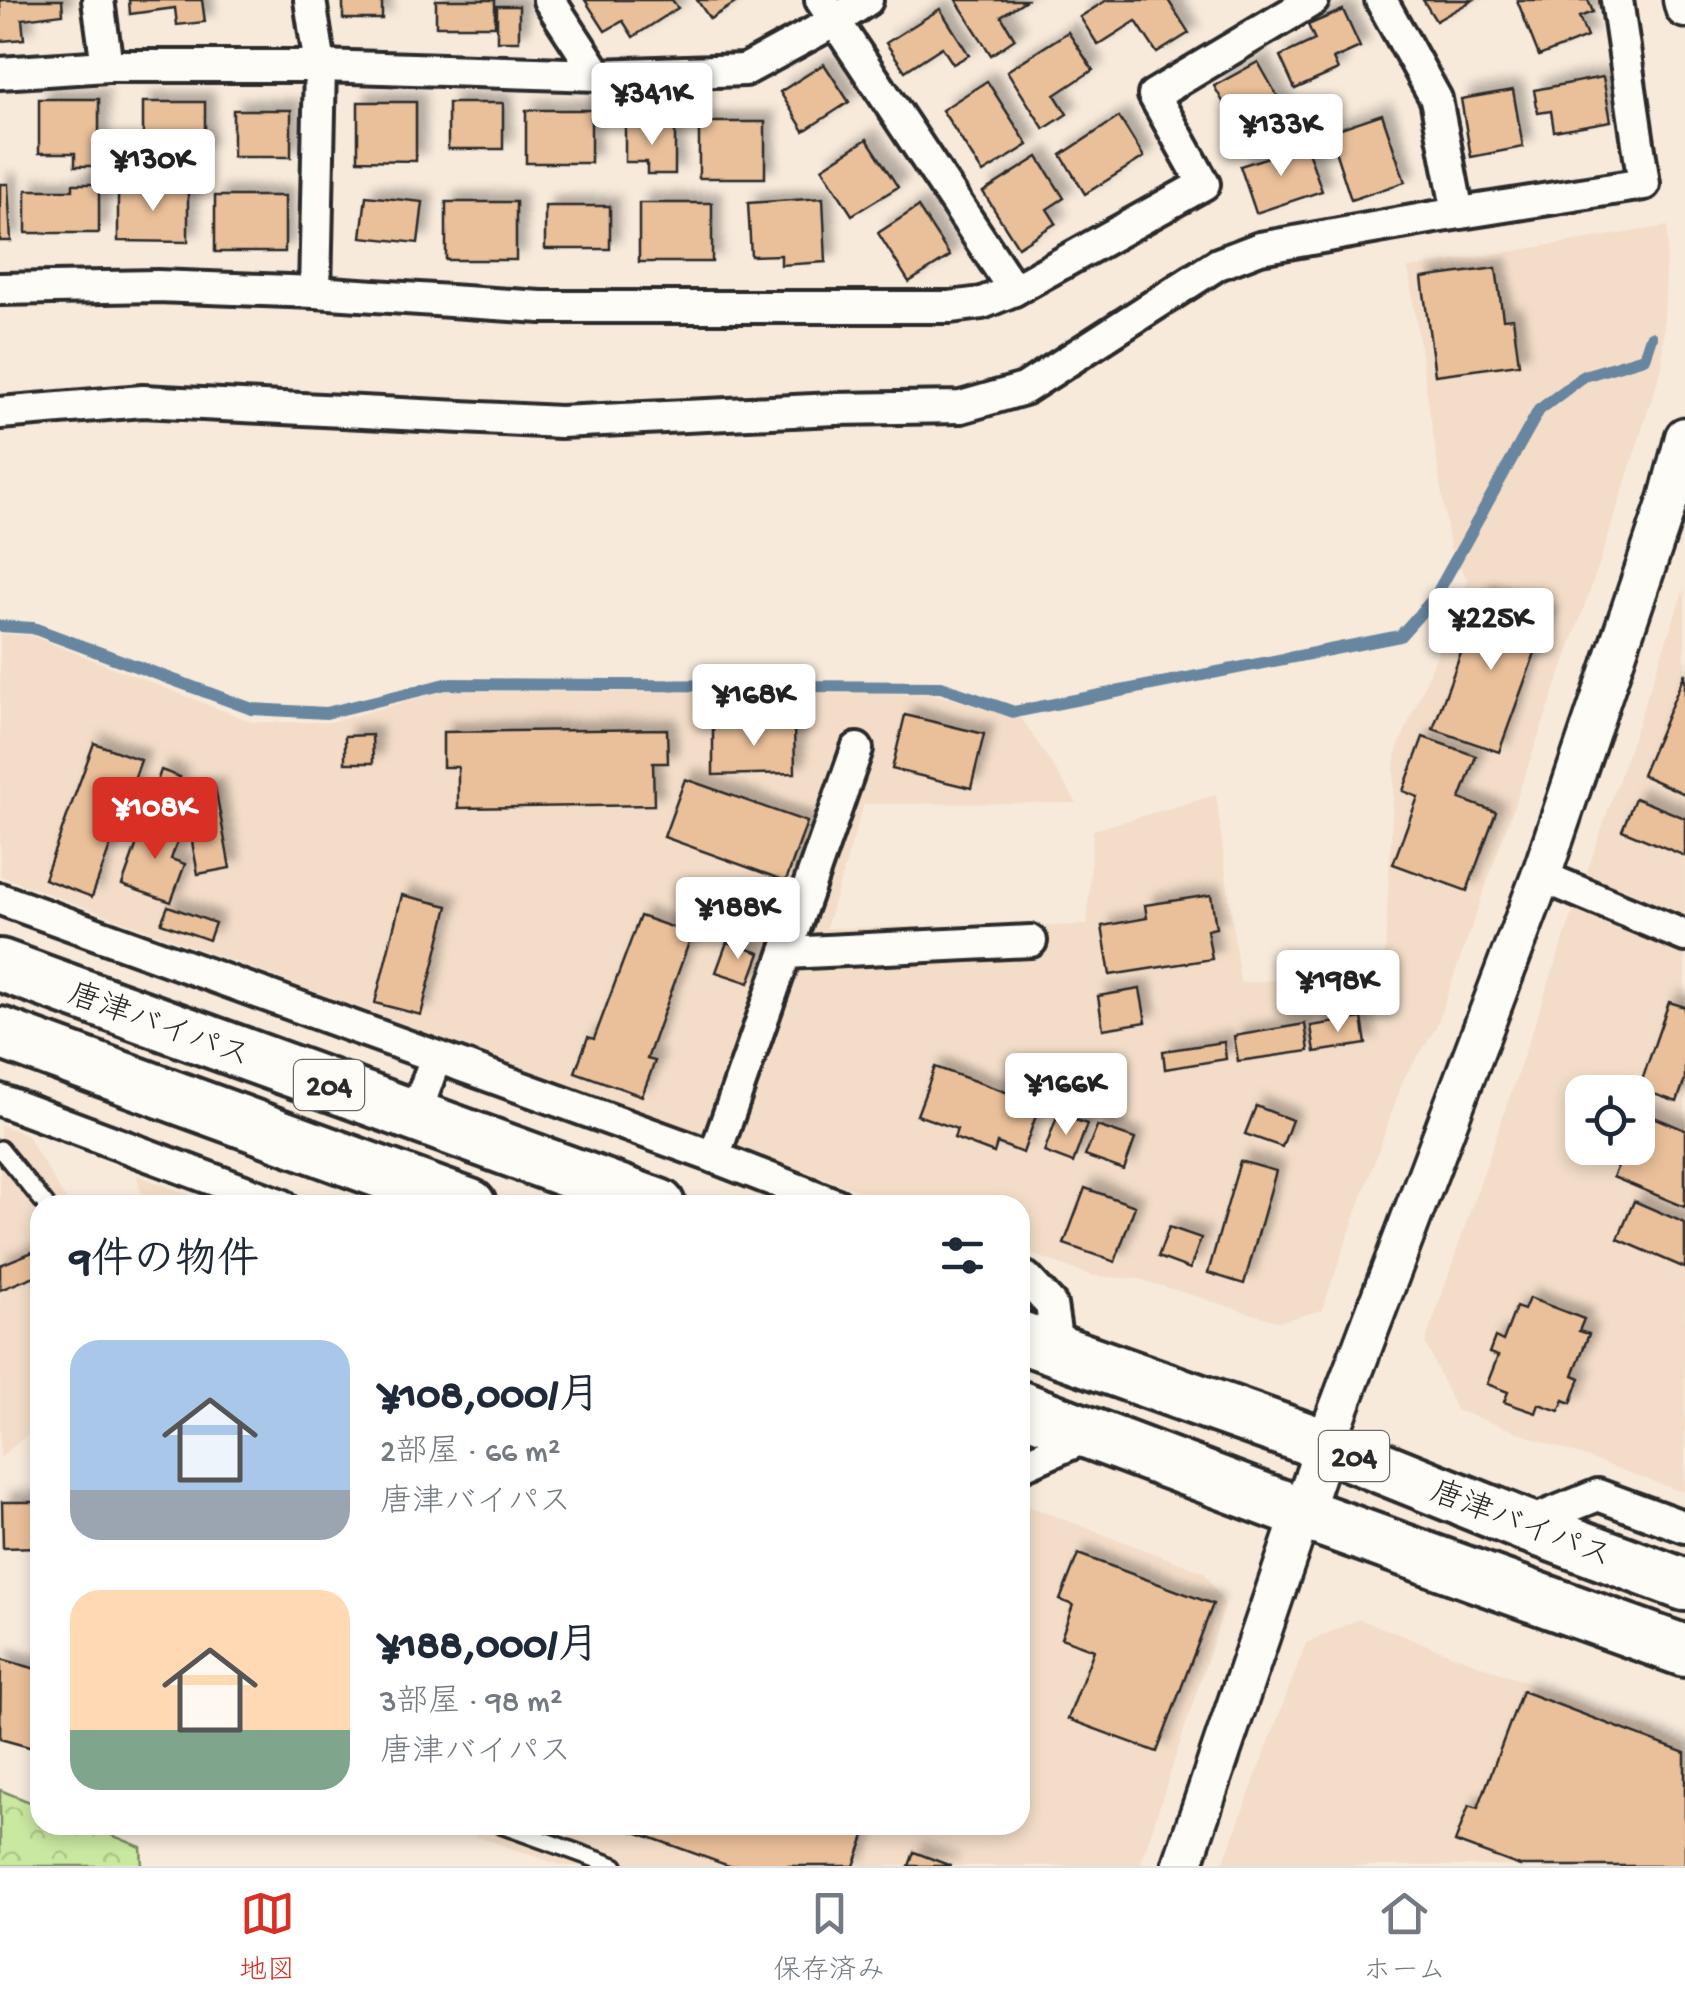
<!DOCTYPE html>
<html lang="ja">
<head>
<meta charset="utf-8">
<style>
	:root { --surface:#fff; --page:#f6f6f7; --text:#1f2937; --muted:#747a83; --line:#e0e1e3; --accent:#d93025 }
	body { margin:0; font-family:"Gochi Hand","Klee One",sans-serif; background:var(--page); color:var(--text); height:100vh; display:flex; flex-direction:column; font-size:38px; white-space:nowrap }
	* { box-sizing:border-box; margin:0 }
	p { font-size:32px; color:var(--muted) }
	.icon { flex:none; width:55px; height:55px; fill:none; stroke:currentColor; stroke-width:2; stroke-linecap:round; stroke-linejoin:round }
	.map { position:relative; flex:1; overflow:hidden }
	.panel { position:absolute; left:30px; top:1195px; width:1000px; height:640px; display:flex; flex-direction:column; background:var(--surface); border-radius:30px; box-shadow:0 5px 15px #0003 }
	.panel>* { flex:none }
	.tools { position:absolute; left:1565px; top:1075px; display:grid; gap:20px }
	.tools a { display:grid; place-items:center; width:90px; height:90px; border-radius:20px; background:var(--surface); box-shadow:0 5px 15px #0003; font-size:50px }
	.price { position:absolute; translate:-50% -85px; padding:0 22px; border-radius:10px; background:#fff; color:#222; font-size:32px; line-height:65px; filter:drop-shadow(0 2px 5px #0008) }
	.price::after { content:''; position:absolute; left:50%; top:60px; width:30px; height:22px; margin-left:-15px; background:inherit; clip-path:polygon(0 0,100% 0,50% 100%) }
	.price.on { background:var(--accent); color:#fff }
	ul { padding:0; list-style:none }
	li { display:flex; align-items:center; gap:30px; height:250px; padding:0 40px }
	li span { display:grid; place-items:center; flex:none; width:280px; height:200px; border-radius:30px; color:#555 }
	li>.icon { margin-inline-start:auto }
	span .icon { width:120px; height:120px; fill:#fffc; stroke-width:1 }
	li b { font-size:42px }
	h2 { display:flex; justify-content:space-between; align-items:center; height:120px; padding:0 40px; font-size:42px }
	.menu { display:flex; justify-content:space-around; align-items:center; height:140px; border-top:2px solid var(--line); background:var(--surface); font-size:28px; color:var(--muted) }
	.menu a { display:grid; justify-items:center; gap:5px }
	.menu .on { color:var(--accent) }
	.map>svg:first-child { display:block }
	.built { fill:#f3ddc8; fill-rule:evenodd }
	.forest { fill:url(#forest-crowns); stroke:#7a8a66; stroke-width:2.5 }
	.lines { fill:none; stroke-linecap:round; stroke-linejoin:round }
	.stream { stroke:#68869f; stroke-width:12 }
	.building { fill:#eac09a; stroke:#2b2b2b; stroke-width:2.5; filter:url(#shadow) }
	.service-casing { stroke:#2b2b2b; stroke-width:22 }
	.minor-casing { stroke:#2b2b2b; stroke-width:38 }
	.tertiary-casing { stroke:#2b2b2b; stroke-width:45 }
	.trunk-casing { stroke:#2b2b2b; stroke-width:58 }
	.service { stroke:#fdfcf7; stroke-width:15 }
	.minor { stroke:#fdfcf7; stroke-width:30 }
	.tertiary { stroke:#fdfcf7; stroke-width:38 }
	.trunk { stroke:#fdfcf7; stroke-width:50 }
	.labels { text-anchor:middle; stroke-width:8; stroke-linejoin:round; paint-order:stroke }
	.shield { fill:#fdfcf7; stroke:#6a6a68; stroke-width:2.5 }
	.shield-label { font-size:30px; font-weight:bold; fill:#2b2b2b }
	.street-label { font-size:32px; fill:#2b2b2b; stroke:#fdfcf7 }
</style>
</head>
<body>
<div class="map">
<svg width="1685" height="1866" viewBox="0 0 1685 1866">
	<defs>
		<pattern id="forest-crowns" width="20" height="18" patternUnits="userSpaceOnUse" patternTransform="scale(2.5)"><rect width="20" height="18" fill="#c9e8a0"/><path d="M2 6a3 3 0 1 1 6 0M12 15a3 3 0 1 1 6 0" fill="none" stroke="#adc78a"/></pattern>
		<filter id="shadow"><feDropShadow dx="9" dy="-9" stdDeviation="5" flood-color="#0004"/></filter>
	</defs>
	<rect width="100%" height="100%" fill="#f7eadb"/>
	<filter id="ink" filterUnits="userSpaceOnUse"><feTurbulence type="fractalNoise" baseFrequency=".01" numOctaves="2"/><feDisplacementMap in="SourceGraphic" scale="20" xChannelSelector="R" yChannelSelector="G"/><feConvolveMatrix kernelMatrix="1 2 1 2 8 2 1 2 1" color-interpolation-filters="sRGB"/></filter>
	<g filter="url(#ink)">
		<g class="built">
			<path d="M1668 226 1662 367 1600 562 1435 1030 1404 1078 1322 1310 1279 1322 1139 1279 1093 1276 1020 1250V1205H897L0 876V634L30 635 252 722H331L444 691 935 694 1022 719 1077 803 864 804 826 928 1087 925 1093 830 1216 795 1240 983 1349 973H1384L1395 755 1468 581 1450 548 1408 268Z"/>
			<path d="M1685 586V1493L1456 1410 1425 1343ZM1582 1092H1638V1148H1582Z"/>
			<path d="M0 1125 26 1134 69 1205H40V1424L0 1458Z"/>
			<path d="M137 1175 217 1205H144Z"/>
			<path d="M1020 1503 1204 1572 1225 1605 1140 1866H563L443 1825H1020Z"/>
			<path d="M1359 1619 1685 1743V1866H1222L1306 1643Z"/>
		</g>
		<path class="forest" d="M0 1790 40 1806V1825H87L141 1847 142 1866H0Z"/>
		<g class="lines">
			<path class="stream" d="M0 626 33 628 252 709 326 713 446 684 941 687 1014 712 1400 636 1435 597 1539 410 1584 376 1644 358 1651 337"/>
		</g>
		<g class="building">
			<path d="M0 0H62L63 14 22 19 24 39 1 41Z"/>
			<path d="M129 0H202L205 22 177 25 175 8 130 14Z"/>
			<rect x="343" y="0" width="39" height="19"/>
			<rect x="436" y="0" width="59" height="26"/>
			<path d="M585 0H672L678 8 633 37 623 21 605 31Z"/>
			<path d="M697 0H740L710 19Z"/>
			<path d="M956 0H1026L1001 16 1015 39 991 55Z"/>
			<path d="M1107 0H1168L1189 33 1157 53 1136 21 1098 45 1080 17Z"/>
			<path d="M1423 0H1473L1436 21Z"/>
			<path d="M1517 0H1588L1593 12 1579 17 1587 37 1539 56Z"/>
			<rect x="497" y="6" width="22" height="35"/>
			<path d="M940 9 969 55 953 64 942 47 905 71 886 43Z"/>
			<path d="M1343 10 1360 47 1333 59 1338 70 1295 89 1280 56 1315 40 1308 25Z"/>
			<path d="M1068 32 1093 70 1055 95 1067 114 1044 129 1007 71Z"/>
			<path d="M1258 62 1284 108 1241 133 1214 86Z"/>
			<path d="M824 64 849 102 804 131 780 92Z"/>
			<path d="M1603 77 1611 121 1554 131 1551 111 1538 113 1534 90Z"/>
			<path d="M987 81 1028 145 983 173 942 110Z"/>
			<path d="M1513 90 1523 147 1471 157 1461 99Z"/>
			<path d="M39 99H99V166H75V153H39Z"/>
			<rect x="143" y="102" width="62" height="50"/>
			<path d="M358 102H416V161L358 160Z"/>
			<rect x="448" y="103" width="55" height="46"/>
			<rect x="233" y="110" width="58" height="47"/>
			<rect x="526" y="110" width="65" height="53"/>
			<path d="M1382 114 1405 182 1351 200 1329 132Z"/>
			<path d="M1119 117 1144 157 1085 194 1061 155Z"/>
			<rect x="699" y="122" width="66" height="56"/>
			<path d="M625 126H675V174H647V162H625Z"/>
			<path d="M867 139 898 187 852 215 822 168Z"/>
			<path d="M1306 145 1322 191 1256 213 1240 166Z"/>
			<path d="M1038 157 1064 198 1047 209 1056 223 1018 247 983 192Z"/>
			<path d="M0 184H8L11 241H0Z"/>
			<path d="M73 184H99V233H26V190H73Z"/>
			<path d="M118 186H188V242L118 241Z"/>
			<rect x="215" y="196" width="70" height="56"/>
			<path d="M366 196 423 202 418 243 361 237Z"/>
			<path d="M823 198 826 262 781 265V255L751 256 748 203Z"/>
			<rect x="446" y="202" width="70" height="58"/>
			<rect x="639" y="203" width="73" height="59"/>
			<rect x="545" y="206" width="65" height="43"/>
			<path d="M918 207 950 256 909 282 878 233Z"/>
			<path d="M1496 268 1503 319 1513 318 1519 364 1435 375 1422 278Z"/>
			<path d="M1483 593 1548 617 1499 752 1433 729Z"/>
			<path d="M1685 673V794L1642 775Z"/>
			<path d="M905 715 984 734 971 788 892 769Z"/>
			<path d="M794 723 795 773 713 775V724Z"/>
			<path d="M667 729 668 763H653L654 805 458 808V767H443V732Z"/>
			<path d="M372 735 373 763H345V736Z"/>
			<path d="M1423 737 1476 756 1460 799 1496 812 1467 891 1393 864 1418 797 1403 791Z"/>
			<path d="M94 743 141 760 92 897 44 879Z"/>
			<path d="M161 770 180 777 166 815 148 808Z"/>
			<path d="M685 779 807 822 786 881 664 837Z"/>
			<path d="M215 787 230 868 198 874 183 794Z"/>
			<path d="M1635 798 1685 818V856L1622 830Z"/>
			<path d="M146 818 181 831 171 859 185 864 171 902 122 885Z"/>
			<path d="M402 895 448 906 421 1015 375 1003Z"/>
			<path d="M1211 895 1216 928 1207 930 1212 959 1110 975 1102 926 1147 918 1145 905Z"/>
			<path d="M168 906 215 923 209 940 161 923Z"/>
			<path d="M640 916 692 934 647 1059 655 1061 642 1096 575 1072 588 1037 594 1039Z"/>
			<path d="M727 942 760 953 749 983 716 972Z"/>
			<path d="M1140 989 1146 1022 1103 1029 1098 996Z"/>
			<path d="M1669 1002 1685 1007V1079L1677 1102 1639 1089Z"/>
			<path d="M1362 1018 1366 1044 1315 1052 1311 1026Z"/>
			<path d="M1305 1024 1309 1051 1238 1061 1234 1036Z"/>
			<path d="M1224 1042 1226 1059 1165 1069 1163 1051Z"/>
			<path d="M935 1067 1040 1104 1023 1153 997 1143 994 1153 954 1138 957 1129 917 1115Z"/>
			<path d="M1256 1106 1292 1120 1282 1147 1245 1134Z"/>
			<path d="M1642 1112 1685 1130V1207L1613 1177 1626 1148H1638V1121Z"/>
			<path d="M1058 1114 1087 1124 1073 1163 1044 1152Z"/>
			<path d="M1097 1126 1135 1139 1124 1170 1085 1156Z"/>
			<path d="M1240 1161 1276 1171 1244 1284 1208 1273Z"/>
			<path d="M1085 1188 1135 1206 1115 1262 1064 1244Z"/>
			<path d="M1634 1201 1685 1223V1268L1618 1239Z"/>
			<path d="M1169 1227 1201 1238 1190 1269 1158 1257Z"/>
			<path d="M40 1249V1274L0 1290V1265Z"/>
			<path d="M1529 1298 1584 1319 1579 1331 1589 1334 1573 1375 1580 1378 1571 1403 1564 1400 1559 1411 1539 1404 1536 1413 1504 1402 1508 1392 1487 1384 1498 1356 1489 1353 1495 1337 1503 1341 1516 1307 1524 1310Z"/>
			<rect x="37" y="1433" width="3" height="40"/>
			<path d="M2 1502H40V1547L3 1548Z"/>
			<path d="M1078 1554 1213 1604 1157 1752 1068 1719 1094 1650 1061 1638 1073 1605 1060 1600Z"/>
			<path d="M1 1659 40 1670V1750L0 1739Z"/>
			<path d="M1522 1691 1685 1753V1866H1520L1455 1842 1469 1805 1478 1808Z"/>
			<path d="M616 1825H869L854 1866H729Z"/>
			<path d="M914 1852 951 1866H909Z"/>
		</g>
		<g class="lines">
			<defs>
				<g id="service">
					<path d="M0 1149 46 1205"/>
					<path d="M501 1825 615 1866"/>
				</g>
				<g id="minor">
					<path d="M98 0 107 66"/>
					<path d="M310 0 320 66 315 292"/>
					<path d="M549 0 598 75"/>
					<path d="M821 0 1014 290"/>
					<path d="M1381 0 1436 99 1458 213"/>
					<path d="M0 73 107 66H320L598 75 745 70 835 21 867 0"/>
					<path d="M0 289 157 286 315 292 541 307H950L982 303 1014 290 1204 184 1154 95 1313 0"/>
					<path d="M0 413 143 401 560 422 835 409 961 407 1024 389 1218 264 1260 248 1435 217 1644 184 1617 0"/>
					<path d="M1541 876 1685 936"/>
					<path d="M0 899 714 1157 837 1205"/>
					<path d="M786 953 1031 941"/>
					<path d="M0 1100 282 1205"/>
					<path d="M415 1116 436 1057"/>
					<path d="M714 1157 857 749"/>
					<path d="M1020 1276 1026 1278 1051 1305 1058 1351"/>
					<path d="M1020 1466 1093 1434"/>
					<path d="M1524 1525 1598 1495 1685 1527"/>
				</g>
				<g id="tertiary">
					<path d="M1683 0 1685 8"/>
					<path d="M1182 1866 1325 1445 1541 876 1669 498 1685 437"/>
				</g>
				<g id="trunk">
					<path d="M0 965 659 1205"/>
					<path d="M0 1033 470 1205"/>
					<path d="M1020 1337 1325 1445 1524 1525 1685 1585"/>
					<path d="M1020 1407 1301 1513 1685 1651"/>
				</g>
			</defs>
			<use href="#service" class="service-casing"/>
			<use href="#minor" class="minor-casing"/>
			<use href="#tertiary" class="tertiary-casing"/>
			<use href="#trunk" class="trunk-casing"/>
			<use href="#service" class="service"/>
			<use href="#minor" class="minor"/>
			<use href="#tertiary" class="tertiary"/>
			<use href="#trunk" class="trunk"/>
		</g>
	</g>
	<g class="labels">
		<g class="shield">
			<rect x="294" y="1060" width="70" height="50" rx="8"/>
			<rect x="1319" y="1431" width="70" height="50" rx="8"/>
		</g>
		<g class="shield-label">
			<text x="329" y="1095">204</text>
			<text x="1354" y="1466">204</text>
		</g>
		<g class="street-label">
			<text transform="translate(160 1023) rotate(20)" y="11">唐津バイパス</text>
			<text transform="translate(1522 1522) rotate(21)" y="11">唐津バイパス</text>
		</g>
	</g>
</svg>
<div class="tools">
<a><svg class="icon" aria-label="locate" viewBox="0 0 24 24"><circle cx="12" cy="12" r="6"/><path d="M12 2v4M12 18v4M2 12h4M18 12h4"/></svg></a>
</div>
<b class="price" style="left:652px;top:148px">¥341K</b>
<b class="price" style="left:1281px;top:179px">¥133K</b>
<b class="price" style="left:153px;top:214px">¥130K</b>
<b class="price" style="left:1491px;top:673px">¥225K</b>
<b class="price" style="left:754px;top:749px">¥168K</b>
<b class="price on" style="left:155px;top:862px">¥108K</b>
<b class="price" style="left:738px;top:962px">¥188K</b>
<b class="price" style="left:1338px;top:1035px">¥198K</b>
<b class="price" style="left:1066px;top:1138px">¥166K</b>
<section class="panel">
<h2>9件の物件<svg class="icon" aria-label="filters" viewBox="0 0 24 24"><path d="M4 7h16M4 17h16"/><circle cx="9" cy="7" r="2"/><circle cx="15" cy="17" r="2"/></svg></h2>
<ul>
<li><span style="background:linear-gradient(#a9c7e8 75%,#9aa5b1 0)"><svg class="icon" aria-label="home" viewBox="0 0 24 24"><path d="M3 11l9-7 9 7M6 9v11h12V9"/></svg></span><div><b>¥108,000/月</b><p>2部屋 · 66 m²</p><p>唐津バイパス</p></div></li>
<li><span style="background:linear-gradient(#ffd9b3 70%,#7fa58c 0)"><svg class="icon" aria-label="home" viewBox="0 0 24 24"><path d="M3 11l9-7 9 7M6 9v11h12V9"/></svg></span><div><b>¥188,000/月</b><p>3部屋 · 98 m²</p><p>唐津バイパス</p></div></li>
</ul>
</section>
</div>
<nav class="menu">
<a class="on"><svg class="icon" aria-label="map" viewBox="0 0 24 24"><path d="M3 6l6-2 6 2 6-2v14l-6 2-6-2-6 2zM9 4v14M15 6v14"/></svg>地図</a>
<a><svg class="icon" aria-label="saved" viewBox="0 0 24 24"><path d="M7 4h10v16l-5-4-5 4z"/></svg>保存済み</a>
<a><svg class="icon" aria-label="home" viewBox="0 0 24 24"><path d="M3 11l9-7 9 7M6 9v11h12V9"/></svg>ホーム</a>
</nav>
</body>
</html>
